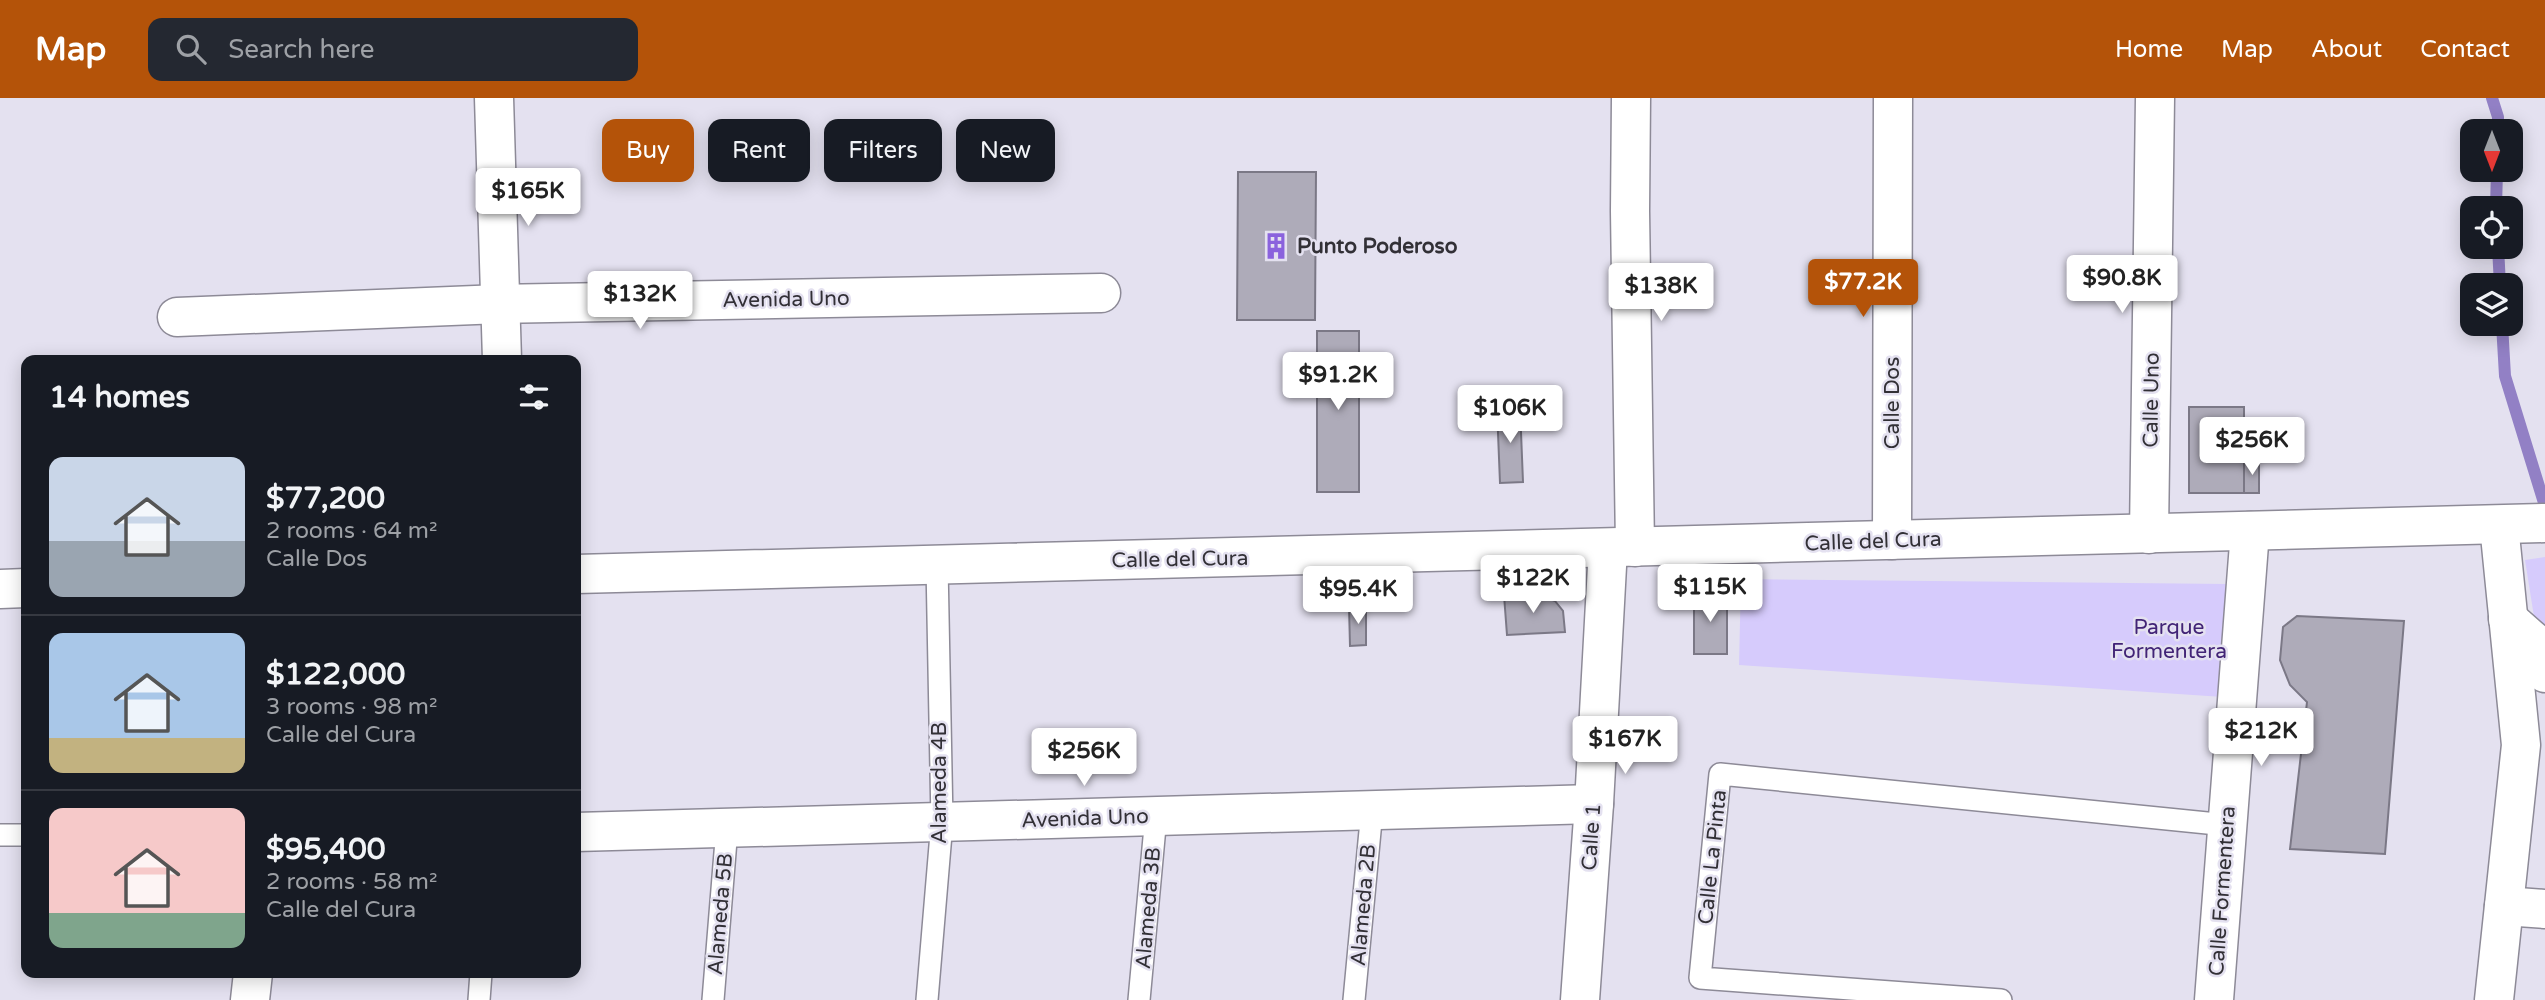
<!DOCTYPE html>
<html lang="en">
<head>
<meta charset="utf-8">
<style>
	:root { --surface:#171b24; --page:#242831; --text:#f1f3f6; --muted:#9ea1a6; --line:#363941; --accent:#b45309 }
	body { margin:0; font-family:"Varela Round",sans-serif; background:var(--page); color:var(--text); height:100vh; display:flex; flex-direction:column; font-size:26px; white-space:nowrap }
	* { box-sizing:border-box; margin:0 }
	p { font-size:23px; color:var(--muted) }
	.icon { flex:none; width:38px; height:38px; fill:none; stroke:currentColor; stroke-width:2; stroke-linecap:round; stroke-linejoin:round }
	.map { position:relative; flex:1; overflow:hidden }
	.panel { position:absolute; left:21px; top:257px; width:560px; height:623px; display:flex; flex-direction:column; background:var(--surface); border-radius:14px; box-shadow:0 4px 18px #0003 }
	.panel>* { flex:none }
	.banner { position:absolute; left:602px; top:21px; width:665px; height:63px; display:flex; gap:14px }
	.needle { width:46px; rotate:180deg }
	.fabs { position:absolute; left:2460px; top:21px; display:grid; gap:14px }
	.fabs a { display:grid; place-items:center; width:63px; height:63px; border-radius:14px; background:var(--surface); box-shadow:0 4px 18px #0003; font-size:35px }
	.price { position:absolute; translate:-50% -60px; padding:0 16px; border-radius:7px; background:#fff; color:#222; font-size:23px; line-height:46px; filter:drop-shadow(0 2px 4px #0008) }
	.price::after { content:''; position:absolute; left:50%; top:42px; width:21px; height:16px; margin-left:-10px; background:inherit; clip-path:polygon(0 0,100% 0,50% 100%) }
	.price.selected { background:var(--accent); color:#fff }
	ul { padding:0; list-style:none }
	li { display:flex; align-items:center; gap:21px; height:175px; padding:0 28px }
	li+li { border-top:2px solid var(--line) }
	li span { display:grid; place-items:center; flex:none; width:196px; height:140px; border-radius:14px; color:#555 }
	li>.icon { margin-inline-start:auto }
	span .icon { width:84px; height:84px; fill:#fffc; stroke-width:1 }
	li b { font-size:30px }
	h2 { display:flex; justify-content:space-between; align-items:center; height:84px; padding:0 28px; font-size:30px }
	.chip { padding:0 24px; border-radius:14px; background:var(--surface); box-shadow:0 4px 18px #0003; font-size:24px; line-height:63px }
	.chip.selected { background:var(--accent); color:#fff }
	header { display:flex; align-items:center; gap:42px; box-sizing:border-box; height:98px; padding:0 35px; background:var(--accent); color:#fff }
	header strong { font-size:33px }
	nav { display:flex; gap:38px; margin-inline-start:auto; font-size:24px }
	.search { width:490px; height:63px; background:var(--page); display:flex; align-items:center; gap:18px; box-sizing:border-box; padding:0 24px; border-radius:14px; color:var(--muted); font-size:26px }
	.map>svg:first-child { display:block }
	.green { fill:#d6cbfc }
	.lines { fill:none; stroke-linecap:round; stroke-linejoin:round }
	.stream { stroke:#9280c5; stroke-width:12 }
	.building { fill:#aeabb9; stroke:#7b7886; stroke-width:2 }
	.service-casing { stroke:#8d8a97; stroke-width:24 }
	.minor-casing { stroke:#8d8a97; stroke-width:41 }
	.tertiary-casing { stroke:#8d8a97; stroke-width:41 }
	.service { stroke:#fff; stroke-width:21 }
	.minor { stroke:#fff; stroke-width:38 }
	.tertiary { stroke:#fff; stroke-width:38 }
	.labels { text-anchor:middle; stroke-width:5; stroke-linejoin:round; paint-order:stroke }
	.poi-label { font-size:21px; font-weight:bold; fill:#323036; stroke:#e4e1f0; text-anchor:start }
	.street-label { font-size:21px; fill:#323036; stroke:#e4e1f0 }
	.park-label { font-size:21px; fill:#422476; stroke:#e4e1f0 }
</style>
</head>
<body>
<header>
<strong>Map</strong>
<div class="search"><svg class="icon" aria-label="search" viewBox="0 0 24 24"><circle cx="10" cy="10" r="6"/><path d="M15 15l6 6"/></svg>Search here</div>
<nav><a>Home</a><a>Map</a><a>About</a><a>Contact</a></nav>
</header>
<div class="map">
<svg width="2545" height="902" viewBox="0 0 2545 902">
	<rect width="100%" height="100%" fill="#e4e1f0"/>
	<g class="green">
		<path d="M2545 459V588L2525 462Z"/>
		<path d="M1741 481 2227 486 2223 599 1739 567Z"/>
	</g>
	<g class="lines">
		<g class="stream">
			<path d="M2492 0 2498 19V33"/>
			<path d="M2496 110 2497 72"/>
			<path d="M2498 149 2500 187"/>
			<path d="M2502 226 2505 278 2545 408"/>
		</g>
	</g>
	<g class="building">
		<path d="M1238 74H1316L1315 222H1237Z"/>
		<rect x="1317" y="233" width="42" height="161"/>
		<path d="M1520 309 1523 384 1500 385 1497 310Z"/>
		<rect x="2189" y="309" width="55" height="86"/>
		<rect x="2244" y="362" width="15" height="33"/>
		<path d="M1504 497 1543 498 1555 503 1563 513 1565 534 1507 537Z"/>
		<rect x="1694" y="497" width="33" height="59"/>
		<path d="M1349 508H1366V547L1350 548Z"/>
		<path d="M2297 518 2404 523 2385 756 2290 751 2307 604 2290 587 2280 562 2283 529Z"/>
	</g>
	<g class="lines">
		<defs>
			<g id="service">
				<path d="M0 737H26"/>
				<path d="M479 902 481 875"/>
				<path d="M713 902 727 730"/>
				<path d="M927 902 942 724 937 467"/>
				<path d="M1139 902 1156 718"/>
				<path d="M1354 902 1372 712"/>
				<path d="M2001 902 1700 880 1720 676 2227 727"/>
			</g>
			<g id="minor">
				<path d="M494 0 502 262"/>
				<path d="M1631 0 1630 113 1635 449"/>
				<path d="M177 219 500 206 1101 195"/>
				<path d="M2149 436 2155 0"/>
				<path d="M1892 442 1893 0"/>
				<path d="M2508 521 2542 551 2545 575"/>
				<path d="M576 734 1594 706"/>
				<path d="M2504 808 2545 811"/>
				<path d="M250 902 253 875"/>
				<path d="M1580 902 1594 706 1608 450"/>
				<path d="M2214 902 2250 433"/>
				<path d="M2494 902 2521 647 2499 427"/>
			</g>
			<g id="tertiary">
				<path d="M576 476 2545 425"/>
				<path d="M0 491 26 490"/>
			</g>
		</defs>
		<use href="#service" class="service-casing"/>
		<use href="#minor" class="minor-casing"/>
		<use href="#tertiary" class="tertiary-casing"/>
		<use href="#service" class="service"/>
		<use href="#minor" class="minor"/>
		<use href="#tertiary" class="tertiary"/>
	</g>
	<defs>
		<symbol id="building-bare" viewBox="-9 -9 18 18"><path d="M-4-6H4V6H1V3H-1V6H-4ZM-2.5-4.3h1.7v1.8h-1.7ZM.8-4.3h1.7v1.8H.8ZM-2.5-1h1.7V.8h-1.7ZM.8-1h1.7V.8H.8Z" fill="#8a62dd" stroke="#e4e1f0" stroke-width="2.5" paint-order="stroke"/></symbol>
	</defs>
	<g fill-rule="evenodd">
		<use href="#building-bare" x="1257" y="129" width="38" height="38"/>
	</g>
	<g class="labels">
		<g class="poi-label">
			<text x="1297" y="155">Punto Poderoso</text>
		</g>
		<g class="street-label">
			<text transform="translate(786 201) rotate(-1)" y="7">Avenida Uno</text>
			<text transform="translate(2151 302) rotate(-89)" y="7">Calle Uno</text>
			<text transform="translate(1892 305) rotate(-90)" y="7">Calle Dos</text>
			<text transform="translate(1873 443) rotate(-2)" y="7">Calle del Cura</text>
			<text transform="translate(1180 461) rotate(-1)" y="7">Calle del Cura</text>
			<text transform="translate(939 685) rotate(-90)" y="7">Alameda 4B</text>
			<text transform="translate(1085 720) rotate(-2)" y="7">Avenida Uno</text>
			<text transform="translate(1591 739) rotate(-86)" y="7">Calle 1</text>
			<text transform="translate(1712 759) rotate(-84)" y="7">Calle La Pinta</text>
			<text transform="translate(2222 793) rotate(-86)" y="7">Calle Formentera</text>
			<text transform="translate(1363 807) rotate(-85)" y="7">Alameda 2B</text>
			<text transform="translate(1148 810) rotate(-85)" y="7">Alameda 3B</text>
			<text transform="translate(720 816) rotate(-85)" y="7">Alameda 5B</text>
		</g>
		<g class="park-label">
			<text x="2169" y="536">Parque<tspan x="2169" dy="24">Formentera</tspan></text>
		</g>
	</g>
</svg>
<div class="fabs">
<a><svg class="needle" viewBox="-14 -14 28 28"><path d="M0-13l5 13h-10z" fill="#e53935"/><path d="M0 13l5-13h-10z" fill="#9ea1a6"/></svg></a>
<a><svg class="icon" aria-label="locate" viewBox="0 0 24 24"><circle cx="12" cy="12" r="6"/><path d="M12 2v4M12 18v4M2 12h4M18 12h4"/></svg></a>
<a><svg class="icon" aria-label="layers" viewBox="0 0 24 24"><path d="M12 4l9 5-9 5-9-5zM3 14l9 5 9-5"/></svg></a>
</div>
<b class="price" style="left:528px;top:130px">$165K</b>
<b class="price" style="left:2122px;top:217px">$90.8K</b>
<b class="price selected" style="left:1863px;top:221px">$77.2K</b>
<b class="price" style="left:1661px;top:225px">$138K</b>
<b class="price" style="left:640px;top:233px">$132K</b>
<b class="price" style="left:1338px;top:314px">$91.2K</b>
<b class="price" style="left:1510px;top:347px">$106K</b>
<b class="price" style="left:2252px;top:379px">$256K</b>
<b class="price" style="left:1533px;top:517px">$122K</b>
<b class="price" style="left:1710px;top:526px">$115K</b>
<b class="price" style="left:1358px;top:528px">$95.4K</b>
<b class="price" style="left:2261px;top:670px">$212K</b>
<b class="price" style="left:1625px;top:678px">$167K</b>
<b class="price" style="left:1084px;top:690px">$256K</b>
<div class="banner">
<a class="chip selected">Buy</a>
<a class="chip">Rent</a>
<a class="chip">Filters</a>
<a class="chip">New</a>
</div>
<section class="panel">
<h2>14 homes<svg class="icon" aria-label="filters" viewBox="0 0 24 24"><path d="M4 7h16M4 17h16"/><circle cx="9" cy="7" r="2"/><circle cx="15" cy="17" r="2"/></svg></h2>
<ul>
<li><span style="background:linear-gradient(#c9d6e8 60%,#9aa5b1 0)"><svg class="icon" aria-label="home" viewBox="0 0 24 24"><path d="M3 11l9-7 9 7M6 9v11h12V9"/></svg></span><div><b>$77,200</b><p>2 rooms · 64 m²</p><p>Calle Dos</p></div></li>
<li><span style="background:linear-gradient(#a9c7e8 75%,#c2b280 0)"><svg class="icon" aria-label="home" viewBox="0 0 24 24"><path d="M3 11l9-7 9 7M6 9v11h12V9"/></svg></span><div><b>$122,000</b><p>3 rooms · 98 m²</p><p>Calle del Cura</p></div></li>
<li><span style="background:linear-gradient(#f6c9c9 75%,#7fa58c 0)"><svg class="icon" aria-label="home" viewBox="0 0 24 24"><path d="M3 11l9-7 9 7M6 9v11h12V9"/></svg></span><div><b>$95,400</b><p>2 rooms · 58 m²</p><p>Calle del Cura</p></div></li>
</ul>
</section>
</div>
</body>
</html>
